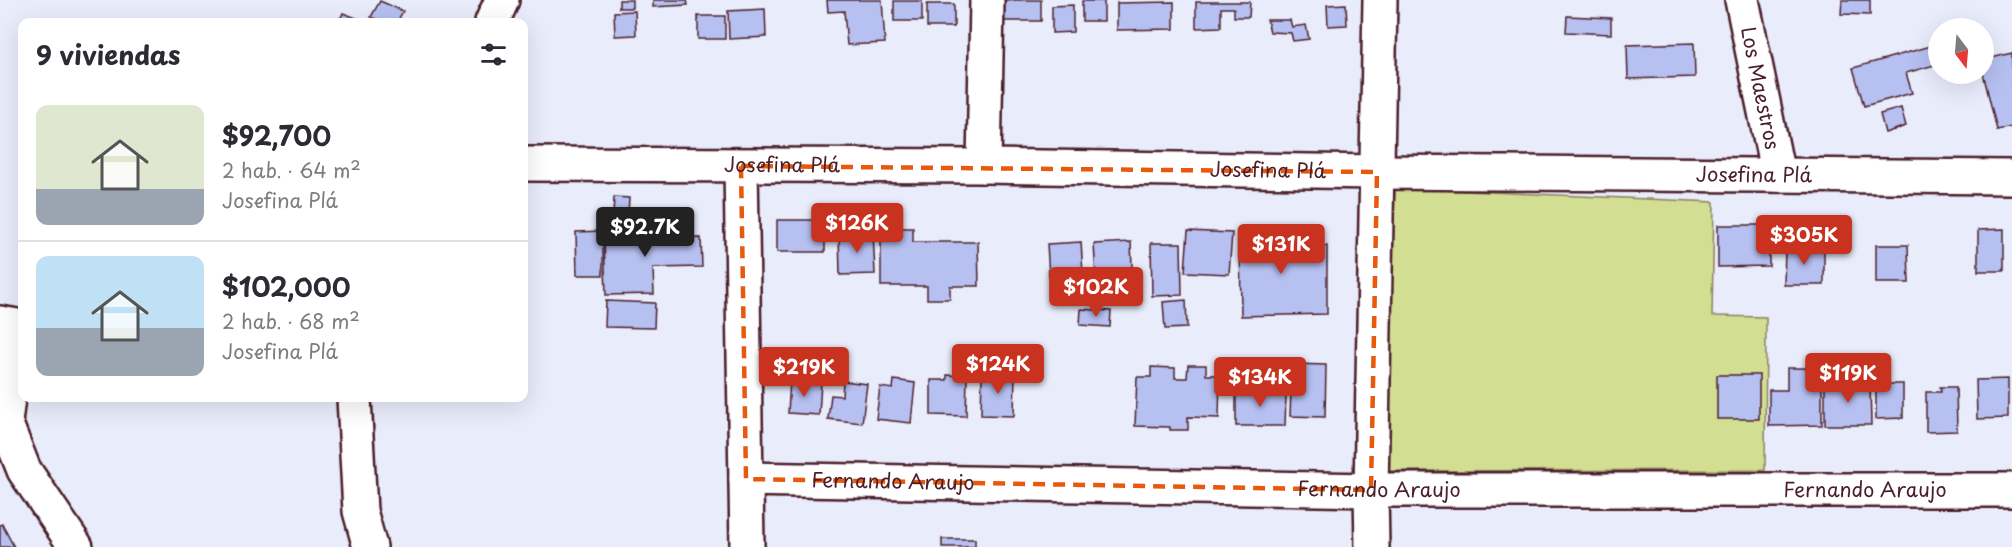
<!DOCTYPE html>
<html lang="es">
<head>
<meta charset="utf-8">
<style>
	:root { --surface:#fff; --page:#f2f2f3; --text:#2b2b33; --muted:#7c7c81; --line:#e1e1e2; --accent:#c8321e }
	body { margin:0; font-family:"Playpen Sans",sans-serif; background:var(--page); color:var(--text); height:100vh; display:flex; flex-direction:column; font-size:22px; white-space:nowrap }
	* { box-sizing:border-box; margin:0 }
	p { font-size:20px; color:var(--muted) }
	.icon { flex:none; width:33px; height:33px; fill:none; stroke:currentColor; stroke-width:2; stroke-linecap:round; stroke-linejoin:round }
	.map { position:relative; flex:1; overflow:hidden }
	.drawer { position:absolute; left:18px; top:18px; width:510px; height:384px; display:flex; flex-direction:column; background:var(--surface); border-radius:12px; box-shadow:0 6px 24px #0002 }
	.drawer>* { flex:none }
	.needle { width:39px; rotate:164deg }
	.fabs { position:absolute; left:1928px; top:18px; display:grid; gap:12px }
	.fabs a { display:grid; place-items:center; width:66px; height:66px; border-radius:50%; background:var(--surface); box-shadow:0 6px 24px #0002; font-size:30px }
	.price { position:absolute; translate:-50% -51px; padding:0 14px; border-radius:6px; background:var(--accent); color:#fff; font-size:20px; line-height:39px; filter:drop-shadow(0 2px 3px #0008) }
	.price::after { content:''; position:absolute; left:50%; top:36px; width:18px; height:14px; margin-left:-9px; background:inherit; clip-path:polygon(0 0,100% 0,50% 100%) }
	.price.selected { background:#222; color:#fff }
	ul { padding:0; list-style:none }
	li { display:flex; align-items:center; gap:18px; height:150px; padding:0 18px }
	li+li { border-top:2px solid var(--line) }
	li span { display:grid; place-items:center; flex:none; width:168px; height:120px; border-radius:12px; color:#555 }
	li>.icon { margin-inline-start:auto }
	span .icon { width:72px; height:72px; fill:#fffc; stroke-width:1 }
	li b { font-size:26px }
	h2 { display:flex; justify-content:space-between; align-items:center; height:72px; padding:0 18px; font-size:26px }
	.map>svg:first-child { display:block }
	.green { fill:#d2df92; stroke:#8e7f5e; stroke-width:1.5 }
	.building { fill:#b6c0f1; stroke:#4a1f2b; stroke-width:1.5 }
	.lines { fill:none; stroke-linecap:round; stroke-linejoin:round }
	.minor-casing { stroke:#4a1f2b; stroke-width:38 }
	.minor { stroke:#fff; stroke-width:33 }
	.marked { fill:none; stroke:#e8590c; stroke-width:4.5; stroke-dasharray:12 8; stroke-linejoin:round }
	.labels { text-anchor:middle; stroke-width:6; stroke-linejoin:round; paint-order:stroke }
	.street-label { font-size:20px; fill:#4a1f2b; stroke:#fff }
</style>
</head>
<body>
<div class="map">
<svg width="2012" height="547" viewBox="0 0 2012 547">
	<rect width="100%" height="100%" fill="#e9ecfb"/>
	<filter id="ink" filterUnits="userSpaceOnUse"><feTurbulence type="fractalNoise" baseFrequency=".0167" numOctaves="2"/><feDisplacementMap in="SourceGraphic" scale="12" xChannelSelector="R" yChannelSelector="G"/><feConvolveMatrix kernelMatrix="1 2 1 2 8 2 1 2 1" color-interpolation-filters="sRGB"/></filter>
	<g filter="url(#ink)">
		<path class="green" d="M1395 188 1714 202 1712 316 1766 317 1765 470 1387 471Z"/>
		<g class="building">
			<rect x="619" y="0" width="13" height="8"/>
			<path d="M653 0H687L688 5 653 7Z"/>
			<path d="M827 0H882L885 43 847 45 844 11 828 12Z"/>
			<rect x="1003" y="0" width="38" height="21"/>
			<path d="M1842 0H1870V15L1841 14Z"/>
			<path d="M380 1 403 11 397 22H383L371 17Z"/>
			<rect x="894" y="1" width="28" height="20"/>
			<rect x="1082" y="1" width="22" height="20"/>
			<path d="M1174 2V29L1117 30V3Z"/>
			<path d="M1196 2H1250L1249 17H1234V8H1221V27L1196 28Z"/>
			<rect x="927" y="4" width="27" height="23"/>
			<path d="M1346 4 1347 25 1328 26 1327 5Z"/>
			<path d="M1073 5V32L1052 33V6Z"/>
			<path d="M765 9 766 37 729 39 728 11Z"/>
			<path d="M635 11 636 35 615 36 614 12Z"/>
			<path d="M343 13 367 22H339Z"/>
			<rect x="698" y="16" width="27" height="23"/>
			<path d="M1567 16 1611 18V34L1566 32Z"/>
			<path d="M1267 20H1290L1292 27 1306 25 1309 39 1293 41 1291 33 1270 32Z"/>
			<path d="M1694 43 1695 77 1628 79 1627 45Z"/>
			<path d="M1938 44V64L1906 73 1912 93 1864 106 1853 68Z"/>
			<path d="M2012 53V127L1997 130 1983 73V60Z"/>
			<path d="M1901 108 1906 126 1885 133 1880 114Z"/>
			<path d="M614 197 629 198 628 214H613Z"/>
			<path d="M625 219H652L653 239 701 238 702 267 653 268 654 294 606 295 604 238 625 237Z"/>
			<rect x="777" y="220" width="48" height="32"/>
			<path d="M1718 225H1769V266L1718 267Z"/>
			<path d="M881 228H913V242H978L979 286H950V299H927V286H881Z"/>
			<path d="M1288 229 1289 247 1327 246V314L1241 316 1240 230Z"/>
			<path d="M2004 229V271H1978V230Z"/>
			<path d="M603 231V275H577L576 232Z"/>
			<path d="M1188 231 1232 233 1229 274 1185 272Z"/>
			<path d="M873 232 875 274 840 275 839 233Z"/>
			<path d="M1081 242 1083 274 1049 276 1047 244Z"/>
			<path d="M1131 242 1133 292 1097 294 1094 244Z"/>
			<path d="M1151 243H1181L1182 295 1152 296Z"/>
			<path d="M1876 245H1908L1909 283H1876Z"/>
			<path d="M1785 247H1824V285H1784Z"/>
			<path d="M1186 300 1187 328 1165 329 1163 302Z"/>
			<path d="M606 301 655 303 654 328 605 327Z"/>
			<path d="M1081 309 1111 311 1110 327 1080 325Z"/>
			<path d="M1292 364 1326 365 1325 417 1290 416Z"/>
			<path d="M1188 365H1206V375H1220L1219 418 1188 417V430H1170V427L1135 426 1137 377H1151V367L1175 368V378H1187Z"/>
			<path d="M1787 368H1822V425L1769 426V390H1787Z"/>
			<path d="M982 374 1015 375 1014 416 981 415Z"/>
			<path d="M947 375 967 376 966 416 931 415V380H947Z"/>
			<rect x="1717" y="375" width="42" height="44"/>
			<path d="M2008 379V418L1977 419 1976 380Z"/>
			<path d="M790 380 821 382 819 415 788 413Z"/>
			<path d="M894 380 915 383 911 423 876 419 880 387 893 389Z"/>
			<path d="M843 381 867 384 862 423 828 419 831 395 842 396Z"/>
			<path d="M1870 383 1871 425H1825V384Z"/>
			<path d="M1876 384H1903V418L1876 419Z"/>
			<path d="M1940 387H1956L1957 431 1926 432V392H1941Z"/>
			<path d="M1236 388H1271V394H1286L1285 426H1236Z"/>
			<path d="M2 524 14 547H0V525Z"/>
			<rect x="942" y="539" width="33" height="8"/>
		</g>
		<g class="lines">
			<defs>
				<g id="minor">
					<path id="s1" d="M1742 0 1778 175"/>
					<path d="M492 22 502 0"/>
					<path id="s2" d="M524 164 984 166 1377 172 2012 177"/>
					<path d="M741 166 747 547"/>
					<path d="M984 166 987 0"/>
					<path d="M0 323 17 326 5 422 24 470 76 547"/>
					<path d="M354 398 360 511 370 547"/>
					<path id="s3" d="M746 479 1371 490H2012"/>
					<path d="M1372 547 1371 490 1380 0"/>
				</g>
			</defs>
			<use href="#minor" class="minor-casing"/>
			<use href="#minor" class="minor"/>
		</g>
	</g>
	<path class="marked" d="M741 166 1377 172 1371 490 746 479Z"/>
	<g class="labels">
		<g class="street-label">
			<text dy="7" stroke="none"><textPath href="#s1" startOffset="90">Los Maestros</textPath></text>
			<text dy="7" stroke="none"><textPath href="#s2" startOffset="258">Josefina Plá</textPath></text>
			<text dy="7" stroke="none"><textPath href="#s2" startOffset="744">Josefina Plá</textPath></text>
			<text dy="7" stroke="none"><textPath href="#s2" startOffset="1230">Josefina Plá</textPath></text>
			<text dy="7" stroke="none"><textPath href="#s3" startOffset="147">Fernando Araujo</textPath></text>
			<text dy="7" stroke="none"><textPath href="#s3" startOffset="633">Fernando Araujo</textPath></text>
			<text dy="7" stroke="none"><textPath href="#s3" startOffset="1119">Fernando Araujo</textPath></text>
		</g>
	</g>
</svg>
<div class="fabs">
<a><svg class="needle" viewBox="-14 -14 28 28"><path d="M0-13l5 13h-10z" fill="#e53935"/><path d="M0 13l5-13h-10z" fill="#7c7c81"/></svg></a>
</div>
<b class="price" style="left:857px;top:254px">$126K</b>
<b class="price selected" style="left:645px;top:258px">$92.7K</b>
<b class="price" style="left:1804px;top:266px">$305K</b>
<b class="price" style="left:1281px;top:275px">$131K</b>
<b class="price" style="left:1096px;top:318px">$102K</b>
<b class="price" style="left:998px;top:395px">$124K</b>
<b class="price" style="left:804px;top:398px">$219K</b>
<b class="price" style="left:1848px;top:404px">$119K</b>
<b class="price" style="left:1260px;top:408px">$134K</b>
<section class="drawer">
<h2>9 viviendas<svg class="icon" aria-label="filters" viewBox="0 0 24 24"><path d="M4 7h16M4 17h16"/><circle cx="9" cy="7" r="2"/><circle cx="15" cy="17" r="2"/></svg></h2>
<ul>
<li><span style="background:linear-gradient(#dfe7d0 70%,#9aa5b1 0)"><svg class="icon" aria-label="home" viewBox="0 0 24 24"><path d="M3 11l9-7 9 7M6 9v11h12V9"/></svg></span><div><b>$92,700</b><p>2 hab. · 64 m²</p><p>Josefina Plá</p></div></li>
<li><span style="background:linear-gradient(#bfe0f5 60%,#9aa5b1 0)"><svg class="icon" aria-label="home" viewBox="0 0 24 24"><path d="M3 11l9-7 9 7M6 9v11h12V9"/></svg></span><div><b>$102,000</b><p>2 hab. · 68 m²</p><p>Josefina Plá</p></div></li>
</ul>
</section>
</div>
</body>
</html>
